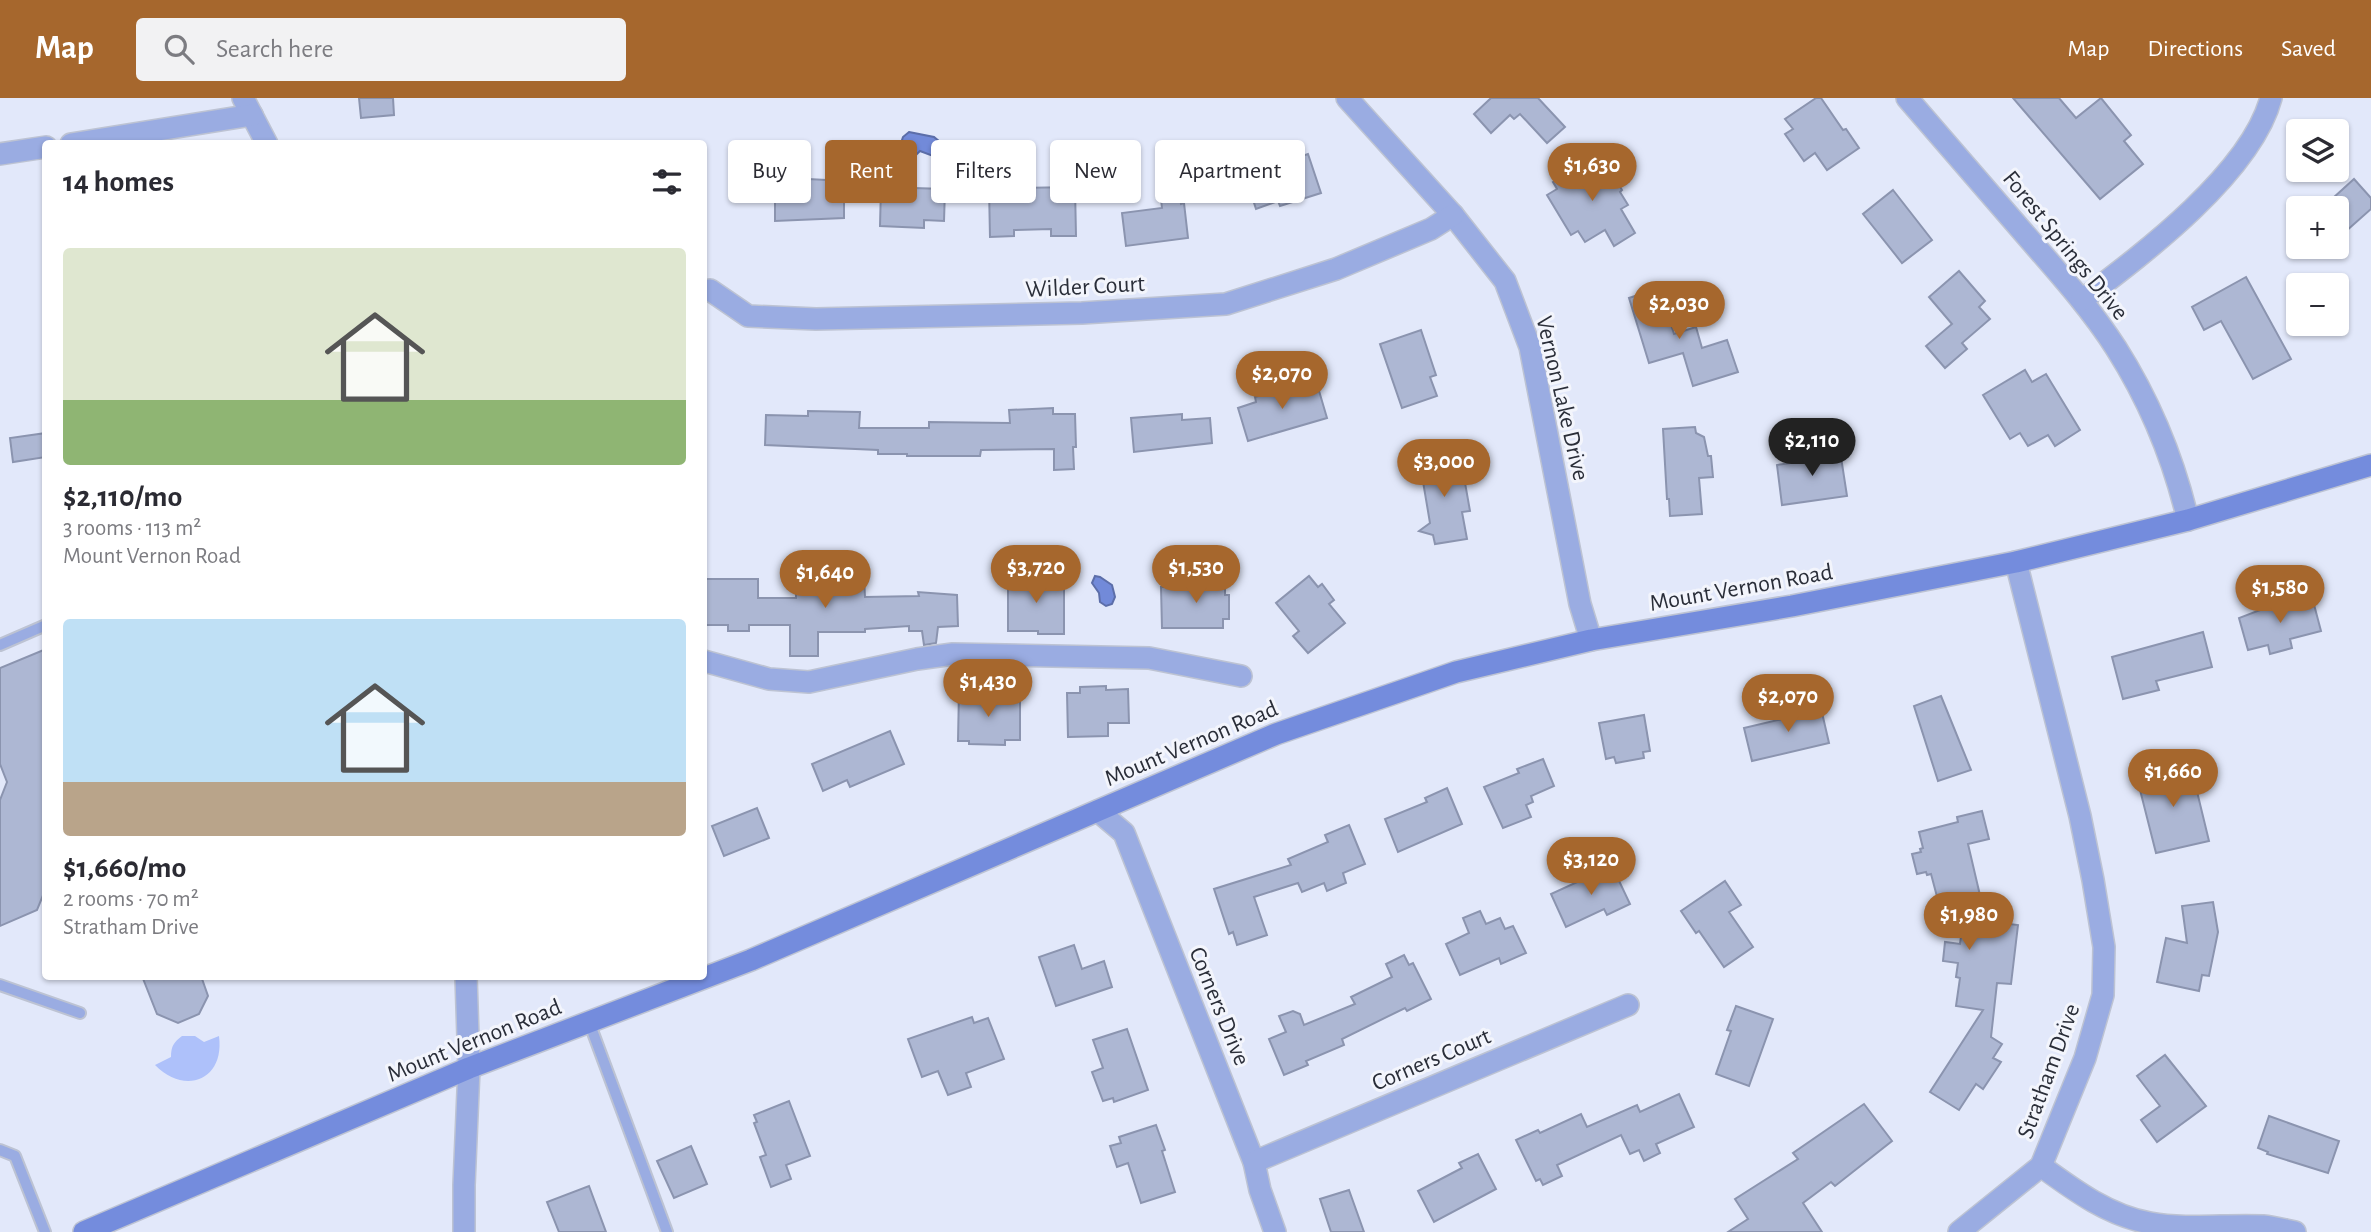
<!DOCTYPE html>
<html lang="en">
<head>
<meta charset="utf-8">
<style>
	:root { --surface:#fff; --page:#f2f2f3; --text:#2b2b33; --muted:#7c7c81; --accent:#a6672d }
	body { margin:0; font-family:"Alegreya Sans",sans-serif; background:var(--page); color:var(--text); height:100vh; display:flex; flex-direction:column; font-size:26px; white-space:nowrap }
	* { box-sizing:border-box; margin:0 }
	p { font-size:23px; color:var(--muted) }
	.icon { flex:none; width:38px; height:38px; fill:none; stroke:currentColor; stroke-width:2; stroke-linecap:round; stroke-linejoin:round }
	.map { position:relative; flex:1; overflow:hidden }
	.panel { position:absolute; left:42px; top:42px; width:665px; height:840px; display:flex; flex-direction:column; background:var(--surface); border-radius:7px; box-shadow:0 2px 5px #0004 }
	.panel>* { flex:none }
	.guide { position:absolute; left:728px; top:42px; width:665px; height:63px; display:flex; gap:14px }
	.fabs { position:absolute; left:2286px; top:21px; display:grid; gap:14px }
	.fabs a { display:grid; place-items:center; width:63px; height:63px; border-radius:7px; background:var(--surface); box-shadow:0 2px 5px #0004; font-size:35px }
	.price { position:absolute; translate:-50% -60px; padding:0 16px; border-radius:24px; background:var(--accent); color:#fff; font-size:23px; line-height:46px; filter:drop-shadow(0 2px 4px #0008) }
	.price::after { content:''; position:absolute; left:50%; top:42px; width:21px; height:16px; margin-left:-10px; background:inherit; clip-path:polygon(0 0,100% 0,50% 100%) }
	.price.current { background:#222; color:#fff }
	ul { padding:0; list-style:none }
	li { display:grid; align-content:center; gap:14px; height:371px; padding:0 21px }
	li span { display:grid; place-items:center; height:217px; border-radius:7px; color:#555 }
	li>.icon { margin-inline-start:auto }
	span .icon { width:126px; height:126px; fill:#fffc; stroke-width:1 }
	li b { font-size:30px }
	h2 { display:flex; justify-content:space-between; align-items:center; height:84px; padding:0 21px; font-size:30px }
	.pill { padding:0 24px; border-radius:7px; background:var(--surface); box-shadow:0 2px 5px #0004; font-size:24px; line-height:63px }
	.pill.current { background:var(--accent); color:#fff }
	header { display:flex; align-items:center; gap:42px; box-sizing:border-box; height:98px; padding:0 35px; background:var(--accent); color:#fff }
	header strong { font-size:33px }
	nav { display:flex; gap:38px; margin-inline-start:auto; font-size:24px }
	.search { width:490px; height:63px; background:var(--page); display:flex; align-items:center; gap:18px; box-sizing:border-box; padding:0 24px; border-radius:7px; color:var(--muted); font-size:26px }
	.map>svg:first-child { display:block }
	.green { fill:#aec1fa }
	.water { fill:#728ad9; stroke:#5c6ea9; stroke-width:2 }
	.building { fill:#adb7d3; stroke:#8b94af; stroke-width:2 }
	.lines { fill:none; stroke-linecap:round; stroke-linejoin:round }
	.service-casing { stroke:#bdc3d3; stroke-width:14 }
	.minor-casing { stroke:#bdc3d3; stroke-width:24 }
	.secondary-casing { stroke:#bdc3d3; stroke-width:24 }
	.service { stroke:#9aace2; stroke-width:10 }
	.minor { stroke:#9aace2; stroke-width:21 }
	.secondary { stroke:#748cdd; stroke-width:21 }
	.labels { text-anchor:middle; stroke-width:6; stroke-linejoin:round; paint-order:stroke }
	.street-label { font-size:24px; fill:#2a2e39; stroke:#f3f5fc }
</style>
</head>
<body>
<header>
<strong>Map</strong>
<div class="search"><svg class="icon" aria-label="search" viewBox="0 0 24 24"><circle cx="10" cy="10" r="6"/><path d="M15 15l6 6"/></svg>Search here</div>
<nav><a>Map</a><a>Directions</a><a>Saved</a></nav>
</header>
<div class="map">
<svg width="2371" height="1134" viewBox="0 0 2371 1134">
	<rect width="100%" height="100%" fill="#e2e8fa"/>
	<path class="green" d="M182 938H195L204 944 219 938C225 983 184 997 155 967L171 959C171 948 174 944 182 938Z"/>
	<g class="water">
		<path d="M909 34 934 39 940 44 939 54 933 58 920 53 915 58 907 56 901 45 903 39Z"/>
		<path d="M1095 478 1100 479 1112 487 1115 499 1112 506 1106 508 1100 504 1099 495 1092 485Z"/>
	</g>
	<g class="building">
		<path d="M359 0H393L394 17 361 20Z"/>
		<path d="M1491 0H1538L1565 29 1547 45 1520 16 1514 21 1510 17 1491 35 1474 16Z"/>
		<path d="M1816 0H1821L1843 32 1846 31 1859 50 1827 72 1815 55 1804 63 1785 36 1793 31 1785 21Z"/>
		<path d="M2013 0H2059L2076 20 2101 0 2131 37 2124 43 2143 66 2100 101Z"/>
		<path d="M1272 56 1275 67 1308 56 1321 95 1280 108 1278 103 1256 111 1245 77 1253 74 1250 63Z"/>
		<path d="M1596 59 1604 73 1609 70 1622 92 1620 94 1628 107 1621 111 1635 135 1614 148 1605 132 1585 144 1578 133 1571 137 1547 97 1557 91 1553 84Z"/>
		<path d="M808 81 844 83V120L775 123V85H797V83H808Z"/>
		<path d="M2354 81 2371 100V111L2336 142V110H2322Z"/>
		<path d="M1018 83V90L1075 89 1076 138H1051V131L1014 132V138L990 139 989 90H995V84Z"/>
		<path d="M1178 84 1181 106 1184 105 1188 140 1126 148 1122 115 1162 110 1159 86Z"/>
		<path d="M881 89 945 91 944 123 924 122V130L880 128Z"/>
		<path d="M1893 92 1932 142 1902 165 1863 116Z"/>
		<path d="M1959 173 1985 203 1979 209 1990 221 1962 245 1967 251 1945 270 1926 248 1952 226 1929 199Z"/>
		<path d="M2246 179 2291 261 2253 281 2221 223 2204 232 2192 209Z"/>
		<path d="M1660 190 1674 236 1696 229 1702 250 1727 242 1738 274 1693 288 1683 255 1649 265 1629 200Z"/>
		<path d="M1421 232 1436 277 1430 279 1437 298 1402 310 1380 246Z"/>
		<path d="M2025 272 2032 284 2046 276 2080 332 2055 348 2048 337 2028 348 2020 335 2010 341 1983 297Z"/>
		<path d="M1317 286 1327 320 1248 343 1238 310 1256 304 1255 299 1292 288 1293 293Z"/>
		<path d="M1053 310V316H1075L1076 349H1073L1074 371 1054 372V351L981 352 980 358H907V356H878V352L765 347 766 317 808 318V313L860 314 859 330H929V324L1010 325 1009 312Z"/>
		<path d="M1182 316V322L1210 320 1212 345 1134 354 1131 320Z"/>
		<path d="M1695 329 1696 335 1704 339 1708 358H1711L1713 379 1699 380 1702 416 1670 418 1669 401H1667L1663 331Z"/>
		<path d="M46 335V359L13 364 10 340Z"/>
		<path d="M1824 350 1825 361 1841 359 1847 398 1782 407 1777 367 1799 364 1797 353Z"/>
		<path d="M1452 354 1456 380 1464 379 1470 413 1462 414 1467 441 1435 446 1433 437 1419 433 1430 425 1419 360Z"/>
		<path d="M1309 478 1318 489 1322 486 1334 502 1329 506 1345 525 1308 555 1293 538 1299 533 1276 505Z"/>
		<path d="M864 479 865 499 919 498 918 494 957 497 958 528 938 529 936 545 924 547 922 533H909V528L865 531V534H818V558H790V527H749V533H728V527H704V481H758V500H796V480Z"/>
		<path d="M1008 480H1064V536H1038V533H1008Z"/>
		<path d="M1188 480H1225V497H1229V521H1223V530H1162L1161 489H1188Z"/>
		<path d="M2312 499 2321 533 2290 541 2292 550 2270 556 2268 547 2248 552 2239 520 2268 509Z"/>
		<path d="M2203 534 2212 569 2156 583 2159 592 2123 601 2112 559Z"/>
		<path d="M46 551V790L37 812 0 828V702L7 684 0 666V570Z"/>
		<path d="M1106 588V592L1128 591 1129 625H1108V638L1068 639 1067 595H1080V589Z"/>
		<path d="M959 592 985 593V601H1020V642H1005V647L969 646V643H958Z"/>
		<path d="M1941 598 1971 672 1938 683 1914 608Z"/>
		<path d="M1820 606 1829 645 1752 663 1744 630 1791 619 1790 613Z"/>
		<path d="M1644 617 1650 653 1643 654 1644 660 1616 665 1614 659 1606 661 1599 625Z"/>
		<path d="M890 633 904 666 850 689 847 682 823 693 812 666Z"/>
		<path d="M1543 661 1554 688 1531 698 1533 704 1526 707 1531 719 1503 730 1484 689 1519 675 1517 671Z"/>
		<path d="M2187 668 2189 673H2192L2209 743 2156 755 2137 680Z"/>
		<path d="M1447 690 1462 726 1398 754 1385 721 1427 704 1425 700Z"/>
		<path d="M757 710 769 740 724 758 712 728Z"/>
		<path d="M1982 713 1989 741 1968 746 1986 823 2018 827 2011 886 1997 885 1991 939 2002 946 1993 960 2001 964 1983 991 1976 986 1959 1012 1930 994 1983 912 1956 908 1960 880 1956 879 1958 865 1943 863 1945 844 1960 846 1966 800 1939 806 1931 776 1927 777 1926 774 1917 776 1912 756 1921 754 1920 751 1923 750 1919 734 1958 724 1957 719Z"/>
		<path d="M1349 727 1365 766 1343 775 1346 785 1327 793 1324 785 1302 794 1298 785 1254 799 1267 837 1237 847 1233 834 1229 836 1214 791 1291 767 1288 761 1328 744 1325 737Z"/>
		<path d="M1612 768 1630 806 1607 817 1604 811 1566 829 1551 796Z"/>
		<path d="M1725 783 1741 807 1729 814 1753 849 1724 869 1699 833 1696 835 1681 813Z"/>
		<path d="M2213 804 2218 834 2209 878 2202 877 2199 893 2157 884 2166 840 2187 845 2182 808Z"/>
		<path d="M1480 813 1486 826 1500 820 1505 831 1513 828 1526 855 1501 866 1499 860 1460 877 1446 846 1469 835 1463 820Z"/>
		<path d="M1074 847 1082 871 1104 863 1112 889 1056 908 1039 859Z"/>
		<path d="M1404 857 1409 867 1413 865 1431 901 1407 913 1405 910 1342 941 1344 947 1306 963 1308 967 1284 977 1269 941 1286 934 1279 918 1293 913 1300 916 1304 927 1355 906 1351 899 1392 879 1386 866Z"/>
		<path d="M142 878H201L208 898 199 916 178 925 157 916Z"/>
		<path d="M1736 908 1773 921 1749 988 1716 976 1731 933 1727 932Z"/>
		<path d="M972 919 974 925 988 920 1004 961 966 975 971 989 948 997 938 973 922 979 908 941Z"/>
		<path d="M1127 931 1148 992 1114 1004 1113 1000 1103 1003 1092 974 1103 970 1093 942Z"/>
		<path d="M2165 957 2206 1008 2157 1044 2141 1022 2160 1008 2137 978Z"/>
		<path d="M1679 996 1694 1029 1656 1046 1660 1055 1644 1063 1639 1052 1630 1056 1621 1037 1557 1067 1562 1078 1543 1087 1540 1081 1536 1083 1516 1042 1538 1032 1540 1035 1581 1016 1587 1029 1637 1007 1640 1014Z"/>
		<path d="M789 1003 810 1058 786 1067 791 1081 771 1089 760 1059 766 1057 754 1025 757 1024 754 1017Z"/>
		<path d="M1864 1006 1892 1043 1835 1088 1831 1084 1803 1105 1822 1134H1728L1748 1121 1735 1101 1798 1061 1793 1055Z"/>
		<path d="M2269 1018 2339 1043 2328 1075 2267 1056 2268 1054 2258 1050Z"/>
		<path d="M1156 1027 1165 1052 1162 1053 1175 1094 1141 1105 1128 1065 1117 1069 1110 1048 1121 1045 1119 1039Z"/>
		<path d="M691 1048 707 1086 674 1100 657 1063Z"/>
		<path d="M1478 1056 1496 1091 1434 1124 1418 1093 1462 1070 1459 1065Z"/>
		<path d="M589 1088 606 1134H559L547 1104Z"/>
		<path d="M1349 1092 1364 1134H1331L1320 1101Z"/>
	</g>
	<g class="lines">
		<defs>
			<g id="service">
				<path d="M0 547 46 527"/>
				<path d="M0 887 80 915"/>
				<path d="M589 924 667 1134"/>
				<path d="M0 1052 15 1058 45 1134"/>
			</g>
			<g id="minor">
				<path d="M243 0 267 46"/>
				<path d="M1347 0 1453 117 1505 183 1530 249 1580 506 1591 542"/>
				<path d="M1907 0C1946 45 1984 89 2023 134 2055 171 2089 208 2116 250 2149 302 2174 363 2188 422"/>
				<path d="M71 46 252 17"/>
				<path d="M0 56 46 49"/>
				<path d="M710 192 748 218 816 221 1082 215 1226 206 1336 171 1431 131 1453 117"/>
				<path d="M2082 202C2143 156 2251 75 2271 0"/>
				<path d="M704 563 769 581 809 584 917 561 953 556 1149 560 1241 578"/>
				<path d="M1098 713 1124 735 1254 1064 1260 1092 1275 1134"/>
				<path d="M1254 1064 1628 907"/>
				<path d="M2041 1068C2074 1092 2109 1118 2150 1125 2188 1132 2226 1126 2263 1128 2274 1129 2285 1132 2295 1134"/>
				<path d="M464 1134V1087L469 970 466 878"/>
				<path d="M1959 1134 2041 1068 2085 960 2103 897 2104 849 2093 782 2080 718 2016 464"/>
			</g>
			<path id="secondary" d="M84 1134 469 970 751 862 1276 636 1456 574 1591 542 1792 508 2016 464 2188 422 2371 367"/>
		</defs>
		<use href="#service" class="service-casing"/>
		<use href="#minor" class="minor-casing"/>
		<use href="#secondary" class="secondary-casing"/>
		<use href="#service" class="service"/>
		<use href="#minor" class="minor"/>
		<use href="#secondary" class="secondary"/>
	</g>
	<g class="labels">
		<g class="street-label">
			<text transform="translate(2066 147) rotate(51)" y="8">Forest Springs Drive</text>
			<text transform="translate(1085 188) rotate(-3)" y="8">Wilder Court</text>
			<text transform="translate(1563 300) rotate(77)" y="8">Vernon Lake Drive</text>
			<text transform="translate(1741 489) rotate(-10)" y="8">Mount Vernon Road</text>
			<text transform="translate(1191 645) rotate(-23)" y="8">Mount Vernon Road</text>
			<text transform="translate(1220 908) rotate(68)" y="8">Corners Drive</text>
			<text transform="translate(474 942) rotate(-22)" y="8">Mount Vernon Road</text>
			<text transform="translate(1431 961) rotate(-23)" y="8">Corners Court</text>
			<text transform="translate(2048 973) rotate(-70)" y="8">Stratham Drive</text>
		</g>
	</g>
</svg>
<div class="fabs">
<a><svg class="icon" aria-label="layers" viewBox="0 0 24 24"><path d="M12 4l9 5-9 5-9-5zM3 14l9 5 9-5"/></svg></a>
<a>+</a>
<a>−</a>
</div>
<b class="price" style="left:1592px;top:105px">$1,630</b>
<b class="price" style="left:1679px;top:243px">$2,030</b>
<b class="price" style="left:1282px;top:313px">$2,070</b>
<b class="price current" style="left:1812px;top:380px">$2,110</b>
<b class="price" style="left:1444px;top:401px">$3,000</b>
<b class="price" style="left:1036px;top:507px">$3,720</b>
<b class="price" style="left:1196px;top:507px">$1,530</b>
<b class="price" style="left:825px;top:512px">$1,640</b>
<b class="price" style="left:2280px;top:527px">$1,580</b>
<b class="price" style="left:988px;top:621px">$1,430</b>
<b class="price" style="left:1788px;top:636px">$2,070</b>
<b class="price" style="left:2173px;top:711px">$1,660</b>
<b class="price" style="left:1591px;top:799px">$3,120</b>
<b class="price" style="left:1969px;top:854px">$1,980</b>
<div class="guide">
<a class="pill">Buy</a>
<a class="pill current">Rent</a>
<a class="pill">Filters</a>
<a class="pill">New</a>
<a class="pill">Apartment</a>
</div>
<section class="panel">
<h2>14 homes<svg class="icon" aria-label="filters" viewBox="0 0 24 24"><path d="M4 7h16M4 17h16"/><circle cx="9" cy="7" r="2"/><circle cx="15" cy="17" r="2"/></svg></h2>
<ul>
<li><span style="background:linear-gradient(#dfe7d0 70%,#8fb573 0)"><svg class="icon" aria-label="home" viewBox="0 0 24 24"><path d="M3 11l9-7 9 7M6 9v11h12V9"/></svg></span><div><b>$2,110/mo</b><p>3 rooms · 113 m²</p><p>Mount Vernon Road</p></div></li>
<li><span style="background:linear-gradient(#bfe0f5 75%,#b9a48a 0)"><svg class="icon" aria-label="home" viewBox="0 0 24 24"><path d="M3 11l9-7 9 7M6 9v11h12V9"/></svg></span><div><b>$1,660/mo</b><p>2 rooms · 70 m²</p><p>Stratham Drive</p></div></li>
</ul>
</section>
</div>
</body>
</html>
